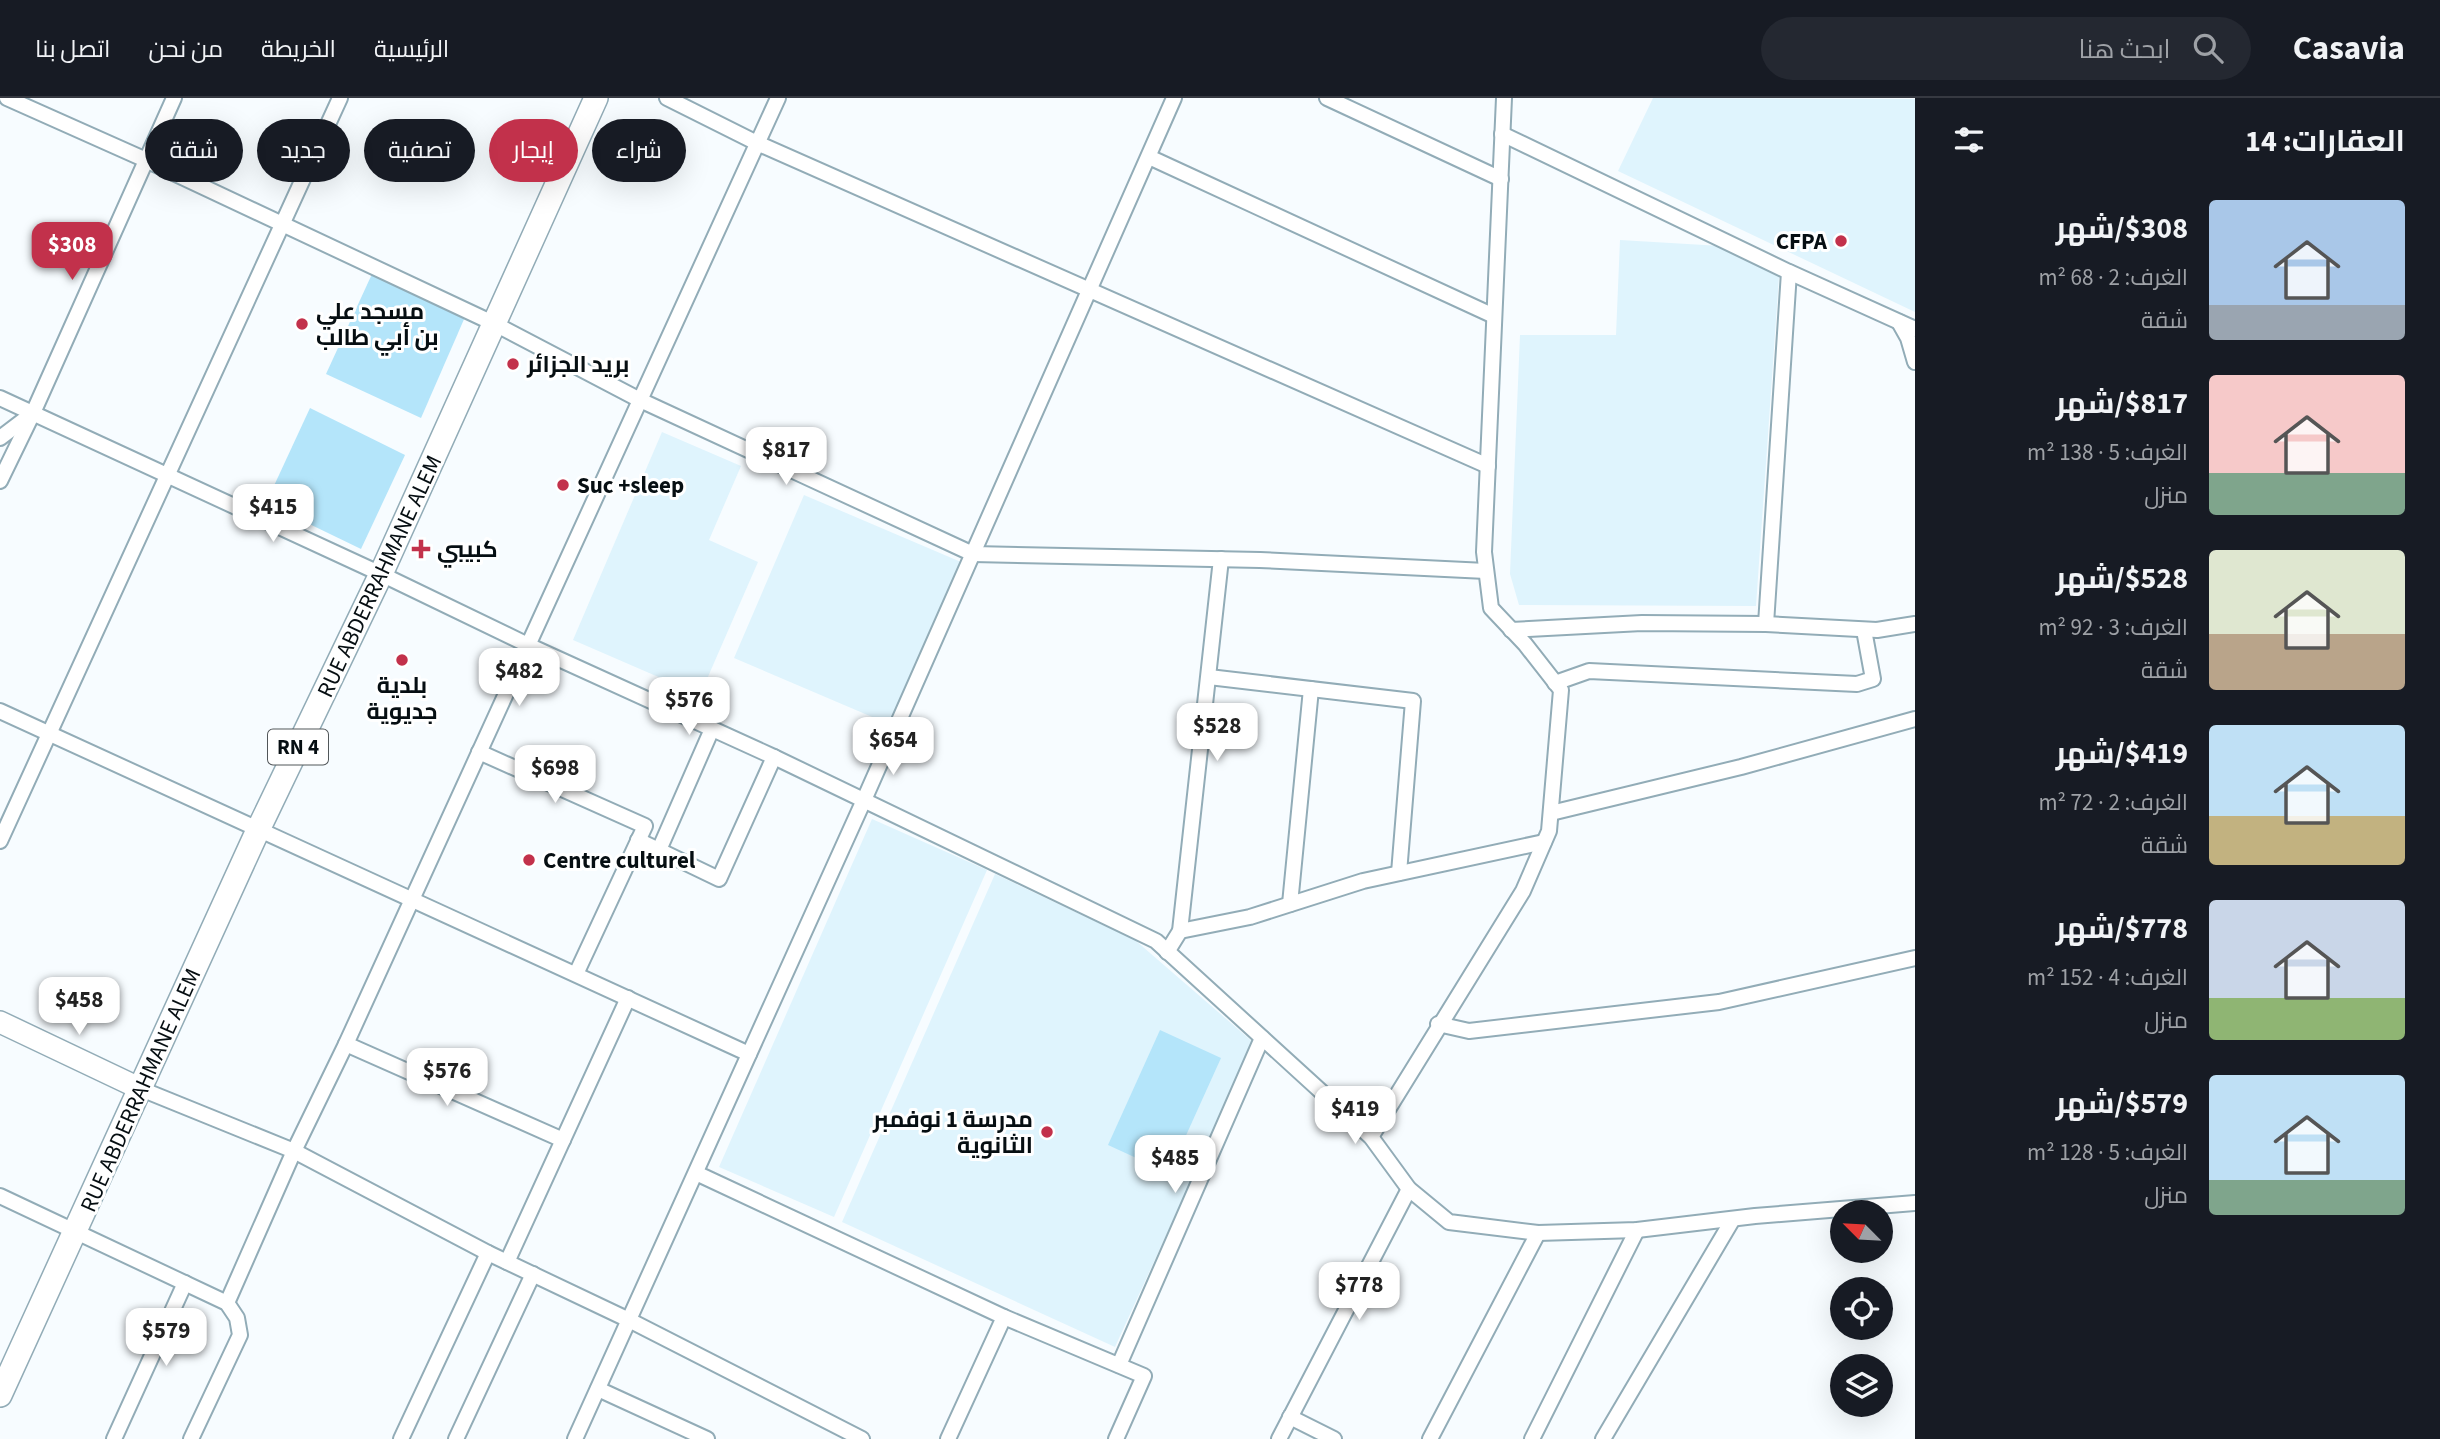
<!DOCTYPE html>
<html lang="ar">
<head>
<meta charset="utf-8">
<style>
	:root { --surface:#171b24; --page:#242831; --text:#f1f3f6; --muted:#9ea1a6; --line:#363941; --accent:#c2314b }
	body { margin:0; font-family:"Source Sans 3",Cairo,sans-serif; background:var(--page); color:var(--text); direction:rtl; height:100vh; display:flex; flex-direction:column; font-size:26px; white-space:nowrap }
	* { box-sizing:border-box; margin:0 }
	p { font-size:23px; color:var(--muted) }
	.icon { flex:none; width:38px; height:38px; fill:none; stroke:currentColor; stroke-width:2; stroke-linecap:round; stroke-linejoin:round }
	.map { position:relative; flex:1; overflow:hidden; direction:ltr }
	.side { display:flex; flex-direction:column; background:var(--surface); width:525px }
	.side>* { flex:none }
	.top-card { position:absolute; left:21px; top:21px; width:665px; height:63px; direction:rtl; display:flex; gap:14px }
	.needle { width:46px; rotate:294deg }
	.controls { position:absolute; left:1830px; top:1102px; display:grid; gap:14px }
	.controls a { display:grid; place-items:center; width:63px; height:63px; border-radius:50%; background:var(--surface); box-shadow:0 7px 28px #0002; font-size:35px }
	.price { position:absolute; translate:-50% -60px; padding:0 16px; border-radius:14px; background:#fff; color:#222; font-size:23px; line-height:46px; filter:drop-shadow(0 2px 4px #0008) }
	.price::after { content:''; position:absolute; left:50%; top:42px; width:21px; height:16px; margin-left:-10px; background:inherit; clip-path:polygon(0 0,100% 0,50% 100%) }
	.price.selected { background:var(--accent); color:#fff }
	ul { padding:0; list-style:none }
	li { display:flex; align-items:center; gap:21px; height:175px; padding:0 35px }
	li span { display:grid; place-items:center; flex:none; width:196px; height:140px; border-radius:7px; color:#555 }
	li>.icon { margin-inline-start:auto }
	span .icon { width:84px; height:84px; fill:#fffc; stroke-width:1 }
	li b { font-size:30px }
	h2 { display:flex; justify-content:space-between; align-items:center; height:84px; padding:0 35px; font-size:30px }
	.pill { padding:0 24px; border-radius:32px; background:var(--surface); box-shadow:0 7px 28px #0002; font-size:24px; line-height:63px }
	.pill.selected { background:var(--accent); color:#fff }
	header { display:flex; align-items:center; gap:42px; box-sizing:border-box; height:98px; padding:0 35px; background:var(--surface); border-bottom:2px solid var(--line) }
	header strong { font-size:33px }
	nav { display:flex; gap:38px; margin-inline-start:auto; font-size:24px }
	.search { width:490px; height:63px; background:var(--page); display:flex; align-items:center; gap:18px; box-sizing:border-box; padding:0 24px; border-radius:38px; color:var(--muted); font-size:26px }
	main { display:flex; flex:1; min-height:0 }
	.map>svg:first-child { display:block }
	.built { fill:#dff4fd }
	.green { fill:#b4e5fa }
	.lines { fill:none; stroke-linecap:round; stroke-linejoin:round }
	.minor-casing { stroke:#92acb7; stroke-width:18 }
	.secondary-casing { stroke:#92acb7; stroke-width:24 }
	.primary-casing { stroke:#92acb7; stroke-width:26 }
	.minor { stroke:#fff; stroke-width:14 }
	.secondary { stroke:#fff; stroke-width:21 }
	.primary { stroke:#fff; stroke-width:23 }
	.poi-dot { fill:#c2314b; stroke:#fff; stroke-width:2.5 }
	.labels { text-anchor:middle; stroke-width:6; stroke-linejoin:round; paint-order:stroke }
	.shield { fill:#fff; stroke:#515659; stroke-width:2 }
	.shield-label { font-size:21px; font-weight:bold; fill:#060e12 }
	.poi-label { font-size:23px; font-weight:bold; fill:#060e12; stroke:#fff; text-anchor:start }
	.street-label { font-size:23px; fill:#060e12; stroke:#fff }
</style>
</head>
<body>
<header>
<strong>Casavia</strong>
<div class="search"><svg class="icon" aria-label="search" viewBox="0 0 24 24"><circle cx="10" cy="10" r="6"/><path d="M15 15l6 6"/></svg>ابحث هنا</div>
<nav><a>الرئيسية</a><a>الخريطة</a><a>من نحن</a><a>اتصل بنا</a></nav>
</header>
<main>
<section class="side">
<h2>العقارات: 14<svg class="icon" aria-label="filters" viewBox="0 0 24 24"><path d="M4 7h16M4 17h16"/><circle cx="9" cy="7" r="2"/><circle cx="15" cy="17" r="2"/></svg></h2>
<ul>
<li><span style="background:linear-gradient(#a9c7e8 75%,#9aa5b1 0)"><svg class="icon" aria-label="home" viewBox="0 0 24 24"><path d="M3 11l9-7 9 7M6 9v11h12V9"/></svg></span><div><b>$308/شهر</b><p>الغرف: 2 · 68 m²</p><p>شقة</p></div></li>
<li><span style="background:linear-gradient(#f6c9c9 70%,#7fa58c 0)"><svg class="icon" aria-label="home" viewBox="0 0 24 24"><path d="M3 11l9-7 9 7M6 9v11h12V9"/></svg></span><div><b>$817/شهر</b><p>الغرف: 5 · 138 m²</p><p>منزل</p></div></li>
<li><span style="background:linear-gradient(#dfe7d0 60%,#b9a48a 0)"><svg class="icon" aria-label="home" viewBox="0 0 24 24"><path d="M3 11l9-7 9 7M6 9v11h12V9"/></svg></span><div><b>$528/شهر</b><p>الغرف: 3 · 92 m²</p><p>شقة</p></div></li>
<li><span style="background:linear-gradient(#bfe0f5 65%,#c2b280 0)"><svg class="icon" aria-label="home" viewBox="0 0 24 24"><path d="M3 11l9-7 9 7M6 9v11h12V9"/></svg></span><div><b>$419/شهر</b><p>الغرف: 2 · 72 m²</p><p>شقة</p></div></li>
<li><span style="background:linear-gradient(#c9d6e8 70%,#8fb573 0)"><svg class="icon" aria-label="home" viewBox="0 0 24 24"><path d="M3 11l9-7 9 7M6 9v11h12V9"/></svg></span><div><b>$778/شهر</b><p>الغرف: 4 · 152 m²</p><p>منزل</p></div></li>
<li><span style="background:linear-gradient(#bfe0f5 75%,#7fa58c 0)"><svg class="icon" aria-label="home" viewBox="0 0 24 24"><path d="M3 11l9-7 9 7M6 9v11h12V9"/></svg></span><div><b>$579/شهر</b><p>الغرف: 5 · 128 m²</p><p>منزل</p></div></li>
</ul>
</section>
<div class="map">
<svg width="1915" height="1341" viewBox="0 0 1915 1341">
	<rect width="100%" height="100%" fill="#f7fcff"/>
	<g class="built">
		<path d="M1653 0 1915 1V214L1618 73Z"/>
		<path d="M1620 142 1721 148 1779 179 1756 508 1519 507 1510 476 1520 237H1616Z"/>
		<path d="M662 334 741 368 709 442 758 464 700 597 573 542Z"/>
		<path d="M804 397 961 464 891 627 734 560Z"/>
		<path d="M872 721 987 772 834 1119 719 1069Z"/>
		<path d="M995 776 1135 842 1254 945 1115 1249 842 1124Z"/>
	</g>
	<g class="green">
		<path d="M372 176 465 219 421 320 326 276Z"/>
		<path d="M310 310 405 357 361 451 266 405Z"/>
		<path d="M1160 932 1221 960 1169 1075 1108 1047Z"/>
	</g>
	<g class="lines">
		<defs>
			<g id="minor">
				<path d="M7 0 146 62 495 226 640 302 973 456 1260 462 1486 473"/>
				<path d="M667 0 757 45 1488 368"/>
				<path d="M1327 0 1501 81"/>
				<path d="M1502 36 1789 174 1915 231"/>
				<path d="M1149 59 1494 218"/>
				<path d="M1899 224 1908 240 1915 264"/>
				<path d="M0 300 381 476 528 547 774 659 1156 843 1371 1039 1409 1091 1449 1124 1538 1135 1637 1132 1755 1118 1915 1105"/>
				<path d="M0 340 29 318"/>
				<path d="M0 383 33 315 174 0"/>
				<path d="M1766 526 1789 174"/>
				<path d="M1511 532 1642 525 1766 526 1877 532 1915 526"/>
				<path d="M1209 579 1413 603 1399 775"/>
				<path d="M1555 585 1589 573 1857 586 1873 581 1864 532"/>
				<path d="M0 613 749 956"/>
				<path d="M479 654 645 728 576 876"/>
				<path d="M1551 715 1741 669 1915 621"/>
				<path d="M638 742 719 781 774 659"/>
				<path d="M0 743 340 0"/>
				<path d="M659 752 712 631"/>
				<path d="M1290 806 1311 591"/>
				<path d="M1180 833 1250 819 1363 783 1544 744"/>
				<path d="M1167 854 1180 833 1221 461"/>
				<path d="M1438 926 1469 933 1719 904 1915 860"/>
				<path d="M346 946 563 1042"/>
				<path d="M141 991 294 1053 488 1155 629 1222 862 1341"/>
				<path d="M1371 1039 1523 793 1549 733 1561 592 1525 546 1491 510 1484 454 1504 0"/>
				<path d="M696 1075 1004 1219 1144 1278 1116 1341"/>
				<path d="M0 1098 227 1205 237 1220 240 1237 191 1341"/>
				<path d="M507 1164 628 900"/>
				<path d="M227 1205 294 1053 346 946 778 0"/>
				<path d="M1119 1267 1262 940"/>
				<path d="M598 1291 707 1341"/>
				<path d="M1290 1319 1334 1341"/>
				<path d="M114 1341 185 1185"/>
				<path d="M401 1341 488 1155"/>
				<path d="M456 1341 533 1176"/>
				<path d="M575 1341 864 702 1174 0"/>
				<path d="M948 1341 1004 1219"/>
				<path d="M1279 1341 1409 1091"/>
				<path d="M1430 1341 1538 1135"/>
				<path d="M1532 1341 1637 1132"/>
				<path d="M1603 1341 1733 1121"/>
			</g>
			<path id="secondary" d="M0 924 141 991"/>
			<path id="primary" d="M0 1297 258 732 381 476 596 0"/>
		</defs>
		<use href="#minor" class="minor-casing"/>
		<use href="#secondary" class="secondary-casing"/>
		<use href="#primary" class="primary-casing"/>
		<use href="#minor" class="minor"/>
		<use href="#secondary" class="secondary"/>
		<use href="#primary" class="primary"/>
	</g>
	<g class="poi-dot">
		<circle cx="1841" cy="143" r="7"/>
		<circle cx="302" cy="226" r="7"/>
		<circle cx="513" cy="266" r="7"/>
		<circle cx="563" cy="387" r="7"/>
		<path d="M417.5 440.5h7v7h7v7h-7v7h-7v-7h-7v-7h7z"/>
		<circle cx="402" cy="562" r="7"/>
		<circle cx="529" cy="762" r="7"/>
		<circle cx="1047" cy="1034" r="7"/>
	</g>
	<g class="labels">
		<rect class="shield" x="268" y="631.5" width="60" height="35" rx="5"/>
		<g class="shield-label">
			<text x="298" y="656">RN 4</text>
		</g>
		<g class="poi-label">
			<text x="1827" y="151" text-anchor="end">CFPA</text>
			<text x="316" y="221">مسجد علي<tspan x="316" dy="26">بن أبي طالب</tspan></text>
			<text x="527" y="274">بريد الجزائر</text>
			<text x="577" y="395">Suc +sleep</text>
			<text x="437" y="459">كبيبي</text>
			<text x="402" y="595" text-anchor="middle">بلدية<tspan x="402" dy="26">جديوية</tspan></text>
			<text x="543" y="770">Centre culturel</text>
			<text x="1033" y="1029" text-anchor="end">مدرسة 1 نوفمبر<tspan x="1033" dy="26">الثانوية</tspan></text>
		</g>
		<g class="street-label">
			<text transform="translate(379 478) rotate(-65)" y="8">RUE ABDERRAHMANE ALEM</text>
			<text transform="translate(140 992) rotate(-66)" y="8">RUE ABDERRAHMANE ALEM</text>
		</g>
	</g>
</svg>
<div class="controls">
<a><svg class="needle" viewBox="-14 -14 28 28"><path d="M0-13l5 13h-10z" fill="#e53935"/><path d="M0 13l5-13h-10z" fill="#9ea1a6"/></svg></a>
<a><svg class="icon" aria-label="locate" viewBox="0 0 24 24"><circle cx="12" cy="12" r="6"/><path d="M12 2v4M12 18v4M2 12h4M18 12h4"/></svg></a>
<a><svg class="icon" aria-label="layers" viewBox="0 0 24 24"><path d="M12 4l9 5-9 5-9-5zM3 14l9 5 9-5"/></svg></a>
</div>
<b class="price selected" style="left:72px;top:184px">$308</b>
<b class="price" style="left:786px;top:389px">$817</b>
<b class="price" style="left:273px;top:446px">$415</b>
<b class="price" style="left:519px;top:610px">$482</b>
<b class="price" style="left:689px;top:639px">$576</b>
<b class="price" style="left:1217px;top:665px">$528</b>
<b class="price" style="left:893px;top:679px">$654</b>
<b class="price" style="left:555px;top:707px">$698</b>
<b class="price" style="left:79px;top:939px">$458</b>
<b class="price" style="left:447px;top:1010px">$576</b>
<b class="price" style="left:1355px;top:1048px">$419</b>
<b class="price" style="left:1175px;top:1097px">$485</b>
<b class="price" style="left:1359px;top:1224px">$778</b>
<b class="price" style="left:166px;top:1270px">$579</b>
<div class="top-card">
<a class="pill">شراء</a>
<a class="pill selected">إيجار</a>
<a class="pill">تصفية</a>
<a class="pill">جديد</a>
<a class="pill">شقة</a>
</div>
</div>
</main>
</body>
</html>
